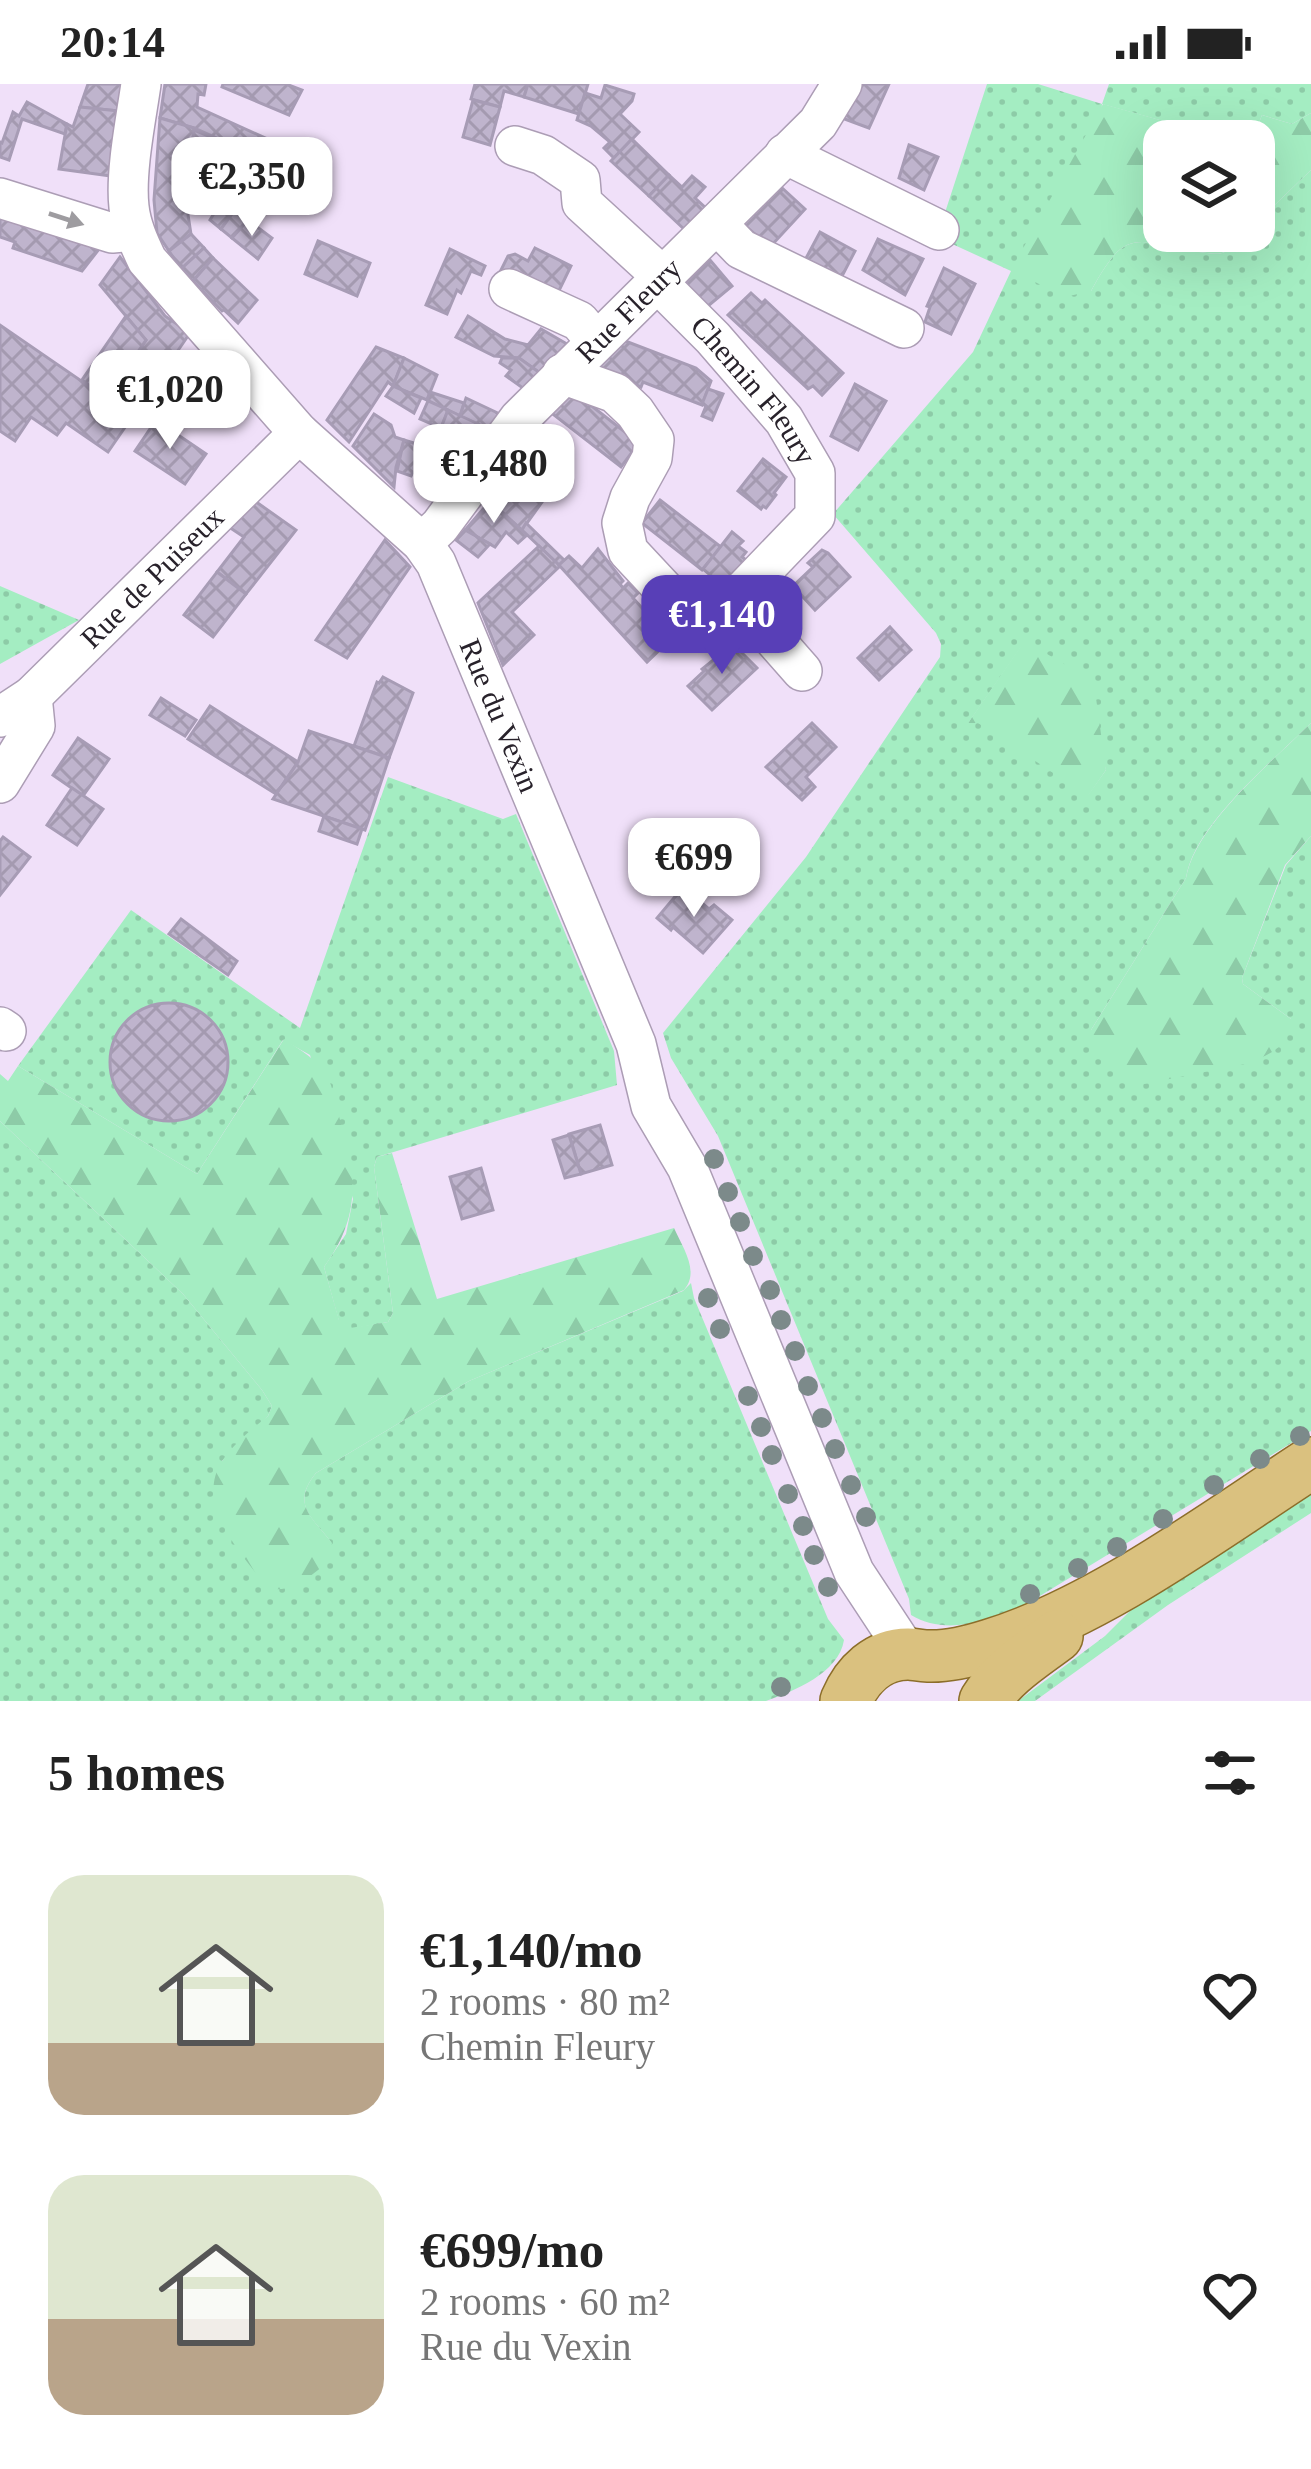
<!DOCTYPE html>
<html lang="en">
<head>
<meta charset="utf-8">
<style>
	:root { --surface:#fff; --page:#f6f6f6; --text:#222; --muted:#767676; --accent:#583fb7 }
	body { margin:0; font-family:"Times New Roman",serif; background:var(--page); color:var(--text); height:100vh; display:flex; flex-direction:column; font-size:45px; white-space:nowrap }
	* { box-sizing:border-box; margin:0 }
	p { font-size:39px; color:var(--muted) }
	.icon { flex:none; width:66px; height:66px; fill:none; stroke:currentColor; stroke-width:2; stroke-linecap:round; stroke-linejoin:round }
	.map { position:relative; height:1617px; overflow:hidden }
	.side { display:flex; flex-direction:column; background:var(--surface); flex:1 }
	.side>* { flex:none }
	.controls { position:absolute; left:1143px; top:36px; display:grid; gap:24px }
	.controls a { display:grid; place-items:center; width:132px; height:132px; border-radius:24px; background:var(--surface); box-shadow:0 12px 48px #0002; font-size:60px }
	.price { position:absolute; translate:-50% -102px; padding:0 27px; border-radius:24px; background:#fff; color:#222; font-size:39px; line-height:78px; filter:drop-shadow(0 3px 6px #0008) }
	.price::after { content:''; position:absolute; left:50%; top:72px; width:36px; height:27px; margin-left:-18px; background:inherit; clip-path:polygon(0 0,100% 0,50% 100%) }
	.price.selected { background:var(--accent); color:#fff }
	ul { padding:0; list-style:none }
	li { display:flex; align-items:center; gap:36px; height:300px; padding:0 48px }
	li span { display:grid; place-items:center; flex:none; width:336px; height:240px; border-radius:36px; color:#555 }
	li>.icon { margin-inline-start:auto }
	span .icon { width:144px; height:144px; fill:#fffc; stroke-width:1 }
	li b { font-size:51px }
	h2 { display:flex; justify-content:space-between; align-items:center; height:144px; padding:0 48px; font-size:51px }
	.status { display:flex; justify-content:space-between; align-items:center; height:84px; padding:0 60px; background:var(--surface); direction:ltr }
	.status svg { height:33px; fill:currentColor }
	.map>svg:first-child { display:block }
	.grass { fill:url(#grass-dots); fill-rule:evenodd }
	.forest { fill:url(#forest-firs) }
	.building { fill:url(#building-cross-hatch); stroke:#a79cb5; stroke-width:3 }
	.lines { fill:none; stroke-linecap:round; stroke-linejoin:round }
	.minor-casing { stroke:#ac9db5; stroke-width:42 }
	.major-casing { stroke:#8c6e2a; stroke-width:54 }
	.minor { stroke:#fff; stroke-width:39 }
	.major { stroke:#dac17f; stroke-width:51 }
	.tree { fill:#7c8a8a }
	.oneway { fill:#9e9ca0 }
	.labels { text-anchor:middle; stroke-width:9; stroke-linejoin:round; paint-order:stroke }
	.street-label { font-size:30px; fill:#28222b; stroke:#f9f0ff }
</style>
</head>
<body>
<div class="status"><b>20:14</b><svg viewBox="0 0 49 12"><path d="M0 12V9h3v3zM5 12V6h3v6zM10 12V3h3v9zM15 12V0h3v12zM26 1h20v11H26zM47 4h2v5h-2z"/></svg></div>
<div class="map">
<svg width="1311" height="1617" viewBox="0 0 1311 1617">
	<defs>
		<pattern id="grass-dots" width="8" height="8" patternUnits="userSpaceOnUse" patternTransform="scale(3)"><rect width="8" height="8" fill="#a4edc2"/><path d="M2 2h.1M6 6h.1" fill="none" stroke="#8dcba7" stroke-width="1.8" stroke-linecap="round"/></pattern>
		<pattern id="forest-firs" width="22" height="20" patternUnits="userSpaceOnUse" patternTransform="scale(3)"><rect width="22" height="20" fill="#a4edc2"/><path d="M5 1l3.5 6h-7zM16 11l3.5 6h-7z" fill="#8dcba7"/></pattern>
		<pattern id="building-cross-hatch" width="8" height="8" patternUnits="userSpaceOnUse" patternTransform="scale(3)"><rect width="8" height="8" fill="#bfb4cd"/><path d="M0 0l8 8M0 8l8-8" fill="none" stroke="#a49ab0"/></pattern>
	</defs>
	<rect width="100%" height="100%" fill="#f0e0f9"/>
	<g class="grass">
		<path d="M987 0H1038L1102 20 1109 0H1311V29L1292 40 1262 31 1252 57H1235L1102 20 1091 207C1126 143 1133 156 1199 168 1208 169 1218 172 1227 167 1234 163 1241 153 1248 147H1254V141L1311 86V639C1272 678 1194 741 1186 794L1091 946 1291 935 1243 900 1242 894 1286 781 1311 752V1347L1012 1529C980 1539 941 1550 911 1531L909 1515 718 1052 671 974 663 949 806 773 940 573 941 560 936 549 833 430 973 268 1011 187 937 153ZM1021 563 1102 671 1106 686 1088 711 978 638H969Z"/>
		<path d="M0 502 79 536 0 580Z"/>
		<path d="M388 693 503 735 516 730 614 967 617 1001 377 1073 374 1083 393 1229 388 1238 350 1245 339 1237 324 1183 346 1150 353 1115 310 971 283 956 197 1090 18 982 131 826 300 944ZM169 918C256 925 238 1050 160 1036 141 1033 125 1021 116 1004 95 964 127 922 169 918Z"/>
		<path d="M0 1037 183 1210 262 1306 272 1322 268 1332 222 1377 331 1458C311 1432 291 1420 316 1389L469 1297 683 1207 691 1199 694 1214 828 1535 844 1556C839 1589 794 1607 766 1617H0Z"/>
		<path d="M1311 1398V1429L1168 1521 1035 1617H1018L1105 1552 1149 1508Z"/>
	</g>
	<g class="forest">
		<path d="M1103 20 1235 57H1164V147H1248C1241 153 1234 163 1227 167 1218 172 1208 169 1199 168 1133 156 1126 143 1091 207L1065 213 1011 186Z"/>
		<path d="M1311 29V86L1254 141V57H1252L1262 31 1292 40Z"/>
		<path d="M1021 562H1033L1082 590 1091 603 1096 614 1106 686 1088 712 978 639H968Z"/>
		<path d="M1311 639V752L1285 781 1242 894 1243 900 1291 935C1292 962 1268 972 1245 980L1129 1003 1089 954 1091 946 1186 794C1195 741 1272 678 1311 639Z"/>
		<path d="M284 955C300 966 317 975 327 992 333 1003 335 1017 338 1029 356 1089 363 1129 324 1183L339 1236 350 1244 388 1238 393 1229 374 1083 377 1073 392 1069 437 1215 674 1144C683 1164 700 1188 684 1206L469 1297 316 1389C291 1420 311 1432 332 1459L327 1479C308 1493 293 1510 268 1504 243 1472 195 1422 221 1379 232 1361 252 1345 268 1332L272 1322 262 1306 183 1210 0 1037V990L8 997 18 982 197 1090Z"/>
	</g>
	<g class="building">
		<path d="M88 0H122L119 27 80 23Z"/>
		<path d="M165 0H206L204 11 198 10 197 23 274 58 261 78 248 71 250 69 194 44 160 34Z"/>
		<path d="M223 0H286L302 6 289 31 222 3Z"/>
		<path d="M475 0H528L524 13 504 7 500 23 471 15Z"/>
		<path d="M528 0H588L579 30 524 13Z"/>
		<path d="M858 0H889L869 44 839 33Z"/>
		<path d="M605 1 634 10 632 17 620 30 639 48 614 74 604 64 610 58 591 42 577 36 585 9 601 14Z"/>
		<path d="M473 16 500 23 490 61 463 53Z"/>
		<path d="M27 18 67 40 65 50 22 35 9 76 0 73V58L2 59 13 28 19 32Z"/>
		<path d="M80 23 119 27 111 92 59 85 67 40 73 43Z"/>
		<path d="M160 34 194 44 186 118 191 150 169 167 157 149 154 116Z"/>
		<path d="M194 46 250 69 217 126 186 118Z"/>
		<path d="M632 55 669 91 649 112 611 77Z"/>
		<path d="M909 61 938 73 924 106 899 94Z"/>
		<path d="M669 91 682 103 692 92 705 103 695 114 707 125 686 147 649 112Z"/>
		<path d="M780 102 805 125 770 163 743 140Z"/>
		<path d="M226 110 239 120 221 145 210 136Z"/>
		<path d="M239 120 253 131 232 154 221 145Z"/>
		<path d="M0 126 103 160 82 187 13 164 15 158 0 153Z"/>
		<path d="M248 136 272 154 258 175 232 154Z"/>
		<path d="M820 148 855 167 839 198 804 178Z"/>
		<path d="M191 150 204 164 181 185 169 167Z"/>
		<path d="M878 155 923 175 905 211 863 186Z"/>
		<path d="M318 157 370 179 357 212 305 190Z"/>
		<path d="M204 164 213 174 193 197 181 185Z"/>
		<path d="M535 164 571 182 553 219 498 192 508 172 515 170 528 177Z"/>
		<path d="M450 165 485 182 481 191 471 187 461 209 457 206 447 230 426 221Z"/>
		<path d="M120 173 165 232 190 249 108 368 66 339 57 351 31 333 15 357 0 347V241L106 314 146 256 100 201Z"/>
		<path d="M213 174 257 216 238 239 224 226 222 227 193 197Z"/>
		<path d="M710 176 732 202 702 227 679 204Z"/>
		<path d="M944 184 975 200 951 250 925 238 930 223 927 222Z"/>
		<path d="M751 209 762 219 765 216 843 289 822 311 813 302 808 305 728 231Z"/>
		<path d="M126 232 146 256 106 314 82 296Z"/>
		<path d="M468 232 505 255 528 261 541 245 567 260 540 289 519 274 494 272 456 253Z"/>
		<path d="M620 255 696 284 711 297 702 321 643 298 641 303 591 285Z"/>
		<path d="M376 263 404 274 393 302 388 298 349 358 327 336Z"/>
		<path d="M404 274 437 291 427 316 393 302Z"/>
		<path d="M502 274H519L540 289 527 307 506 292 511 286 500 279Z"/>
		<path d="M855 300 886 317 858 366 831 352Z"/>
		<path d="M393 302 421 314 414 329 386 312Z"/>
		<path d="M570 305 639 359 621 383 549 327Z"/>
		<path d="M708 305 723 310 712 336 702 332 706 322 702 320Z"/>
		<path d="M430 308 464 319 460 332 427 316Z"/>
		<path d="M466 314 504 332 492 347 460 332Z"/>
		<path d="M428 317 448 326 441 344 420 335Z"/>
		<path d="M448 326 489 345 478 361 441 344Z"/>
		<path d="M374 330 391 341 395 353 404 356 396 383 394 403 353 362Z"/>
		<path d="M156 336 206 370 185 400 135 367Z"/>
		<path d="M404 356 443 368 465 376 434 410 417 399 420 390 413 388 411 392 397 387Z"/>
		<path d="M521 366 538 378 542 372 550 378 546 384 560 393 522 446 486 414Z"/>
		<path d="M763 375 786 393 774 409 776 411 766 424 763 422 761 425 738 407Z"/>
		<path d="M252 415 296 446 246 510 217 488 244 453 226 441Z"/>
		<path d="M660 416 721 463 702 486 642 439Z"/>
		<path d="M490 417 527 451 518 459 506 448 495 463 465 446Z"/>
		<path d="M526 439 564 476 559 481 522 446Z"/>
		<path d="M465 446 490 460 478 473 456 456Z"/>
		<path d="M732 448 743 457 738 462 746 468 742 473 753 481 727 505 703 485Z"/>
		<path d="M385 456 410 483 347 574 316 556Z"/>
		<path d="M539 462 560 482 512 528 534 551 503 581 478 519Z"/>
		<path d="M598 465 623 497 620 500 623 504 628 499 638 509 633 514 642 524 647 520 650 522 653 526 651 527 674 552 647 578 559 481 569 472 582 484Z"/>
		<path d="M822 466 828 469 850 493 815 526 793 502 813 483 808 479Z"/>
		<path d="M217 488 246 510 213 553 184 531Z"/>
		<path d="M890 543 911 566 879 596 858 574Z"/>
		<path d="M733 560 757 584 712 626 688 602 704 587 702 585Z"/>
		<path d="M383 593 413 609 389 674 354 662 377 598 379 599Z"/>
		<path d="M161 614 196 636 185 652 150 631Z"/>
		<path d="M210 622 298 678 276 710 188 655Z"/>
		<path d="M812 639 836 663 806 693 815 703 802 716 766 683Z"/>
		<path d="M309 647 389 674 365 746 273 715 298 678Z"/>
		<path d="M78 654 109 675 83 712 53 691Z"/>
		<path d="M72 704 103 725 77 761 47 741Z"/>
		<path d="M324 732 362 745 357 760 319 747Z"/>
		<path d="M3 753 30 773 0 811V757Z"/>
		<path d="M683 803 709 825 714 821 732 836 703 869 673 843 671 846 657 834Z"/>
		<path d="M181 835 237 877 228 891 169 850Z"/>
		<circle cx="169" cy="978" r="59"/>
		<path d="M600 1041 612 1081 581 1090 569 1050Z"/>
		<path d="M569 1051 581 1090 565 1094 553 1056Z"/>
		<path d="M481 1084 493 1126 462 1135 450 1093Z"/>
	</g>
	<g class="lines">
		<defs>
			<g id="minor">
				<path id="s1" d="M141 0C136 35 125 88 129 123 131 142 139 159 147 176L299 349 422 459 436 479 636 960 651 1022 687 1083 854 1488 908 1570"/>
				<path d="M515 62 543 71 580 96 582 119 664 194"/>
				<path d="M785 70 939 146"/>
				<path d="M0 114 112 149 134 147"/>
				<path d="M717 140 741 165 904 244"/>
				<path id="s2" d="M658 199 713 254 784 336 815 389V432L737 513 802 587"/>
				<path d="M509 205 579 237 596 257"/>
				<path d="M562 290 615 309 635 328 654 356 652 374 630 414 622 439 628 467 684 527"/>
				<path id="s3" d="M422 459 440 442 519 335 818 39 842 0"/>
				<path id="s4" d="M0 633 32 612 299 349"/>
				<path d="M0 699 35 642 32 612"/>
				<path d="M0 943 6 947"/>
			</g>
			<g id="major">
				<path d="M846 1617C857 1591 878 1570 908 1570 914 1570 920 1572 927 1572 947 1573 971 1567 990 1561 1099 1528 1215 1441 1311 1379"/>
				<path d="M985 1617C1002 1589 1032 1571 1057 1552"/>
			</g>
		</defs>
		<use href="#minor" class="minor-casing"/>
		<use href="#major" class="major-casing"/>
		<use href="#minor" class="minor"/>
		<use href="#major" class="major"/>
	</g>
	<g class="tree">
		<circle cx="714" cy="1075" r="10"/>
		<circle cx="728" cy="1108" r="10"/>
		<circle cx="740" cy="1138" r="10"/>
		<circle cx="753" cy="1172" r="10"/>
		<circle cx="770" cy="1206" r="10"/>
		<circle cx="708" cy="1214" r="10"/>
		<circle cx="781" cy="1236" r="10"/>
		<circle cx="720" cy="1245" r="10"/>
		<circle cx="795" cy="1267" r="10"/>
		<circle cx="808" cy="1302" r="10"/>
		<circle cx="748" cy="1312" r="10"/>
		<circle cx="822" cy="1334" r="10"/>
		<circle cx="761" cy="1343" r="10"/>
		<circle cx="1300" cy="1352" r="10"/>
		<circle cx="835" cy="1365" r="10"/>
		<circle cx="772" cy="1371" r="10"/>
		<circle cx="1260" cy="1375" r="10"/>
		<circle cx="851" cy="1401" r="10"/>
		<circle cx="1214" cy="1401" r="10"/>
		<circle cx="788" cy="1410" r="10"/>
		<circle cx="866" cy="1433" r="10"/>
		<circle cx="1163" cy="1435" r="10"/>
		<circle cx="803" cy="1442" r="10"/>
		<circle cx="1117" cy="1463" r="10"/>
		<circle cx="814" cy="1471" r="10"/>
		<circle cx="1078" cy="1484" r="10"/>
		<circle cx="828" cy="1503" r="10"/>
		<circle cx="1030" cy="1510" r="10"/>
		<circle cx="781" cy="1603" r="10"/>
	</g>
	<defs><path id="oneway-solid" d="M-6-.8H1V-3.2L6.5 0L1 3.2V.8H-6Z" transform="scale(3)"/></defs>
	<use class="oneway" href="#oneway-solid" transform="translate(66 135) rotate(18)"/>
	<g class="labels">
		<g class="street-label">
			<text dy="10" stroke="none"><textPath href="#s3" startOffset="312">Rue Fleury</textPath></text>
			<text dy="10" stroke="none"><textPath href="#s2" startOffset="144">Chemin Fleury</textPath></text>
			<text dy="10" stroke="none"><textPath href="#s4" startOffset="207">Rue de Puiseux</textPath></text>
			<text dy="10" stroke="none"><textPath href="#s1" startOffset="765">Rue du Vexin</textPath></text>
		</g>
	</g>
</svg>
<div class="controls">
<a><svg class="icon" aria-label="layers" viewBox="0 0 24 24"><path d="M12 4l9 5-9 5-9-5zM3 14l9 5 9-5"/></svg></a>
</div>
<b class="price" style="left:252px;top:155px">€2,350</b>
<b class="price" style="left:170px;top:368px">€1,020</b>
<b class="price" style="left:494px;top:442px">€1,480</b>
<b class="price selected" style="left:722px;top:593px">€1,140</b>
<b class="price" style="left:694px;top:836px">€699</b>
</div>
<section class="side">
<h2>5 homes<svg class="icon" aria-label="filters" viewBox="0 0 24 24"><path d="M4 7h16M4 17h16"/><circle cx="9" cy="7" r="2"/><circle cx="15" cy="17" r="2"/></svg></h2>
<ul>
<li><span style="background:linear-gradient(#dfe7d0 70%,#b9a48a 0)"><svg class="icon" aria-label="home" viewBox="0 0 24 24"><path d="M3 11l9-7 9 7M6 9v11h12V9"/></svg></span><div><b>€1,140/mo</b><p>2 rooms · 80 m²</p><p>Chemin Fleury</p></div><svg class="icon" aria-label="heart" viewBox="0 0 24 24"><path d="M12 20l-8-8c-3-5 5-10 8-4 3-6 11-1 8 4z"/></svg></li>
<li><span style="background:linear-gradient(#dfe7d0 60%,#b9a48a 0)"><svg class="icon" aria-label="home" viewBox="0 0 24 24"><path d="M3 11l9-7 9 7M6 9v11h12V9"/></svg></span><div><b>€699/mo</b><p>2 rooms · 60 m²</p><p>Rue du Vexin</p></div><svg class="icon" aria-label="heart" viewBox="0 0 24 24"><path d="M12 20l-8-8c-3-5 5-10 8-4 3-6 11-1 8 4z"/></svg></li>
</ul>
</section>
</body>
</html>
